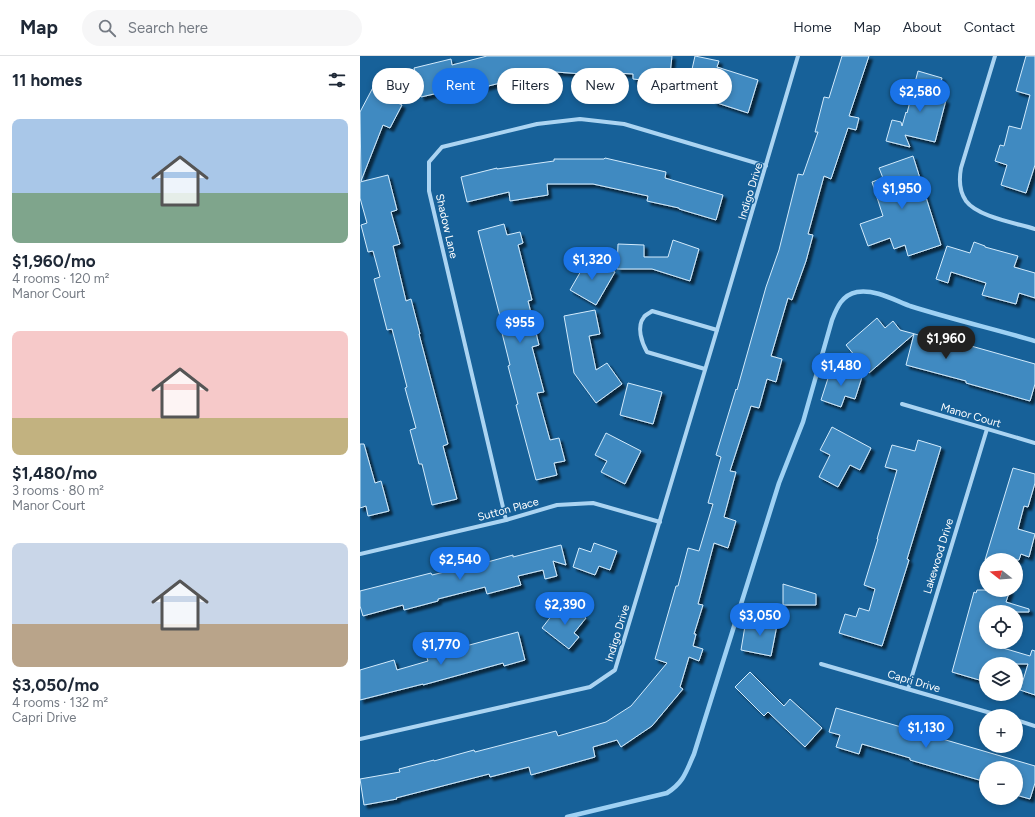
<!DOCTYPE html>
<html lang="en">
<head>
<meta charset="utf-8">
<style>
	:root { --surface:#fff; --page:#f6f6f7; --text:#1f2937; --muted:#747a83; --line:#e0e1e3; --accent:#1a73e8 }
	body { margin:0; font-family:Figtree,sans-serif; background:var(--page); color:var(--text); height:100vh; display:flex; flex-direction:column; font-size:15px; white-space:nowrap }
	* { box-sizing:border-box; margin:0 }
	p { font-size:13px; color:var(--muted) }
	.icon { flex:none; width:22px; height:22px; fill:none; stroke:currentColor; stroke-width:2; stroke-linecap:round; stroke-linejoin:round }
	.map { position:relative; flex:1; overflow:hidden }
	.side { display:flex; flex-direction:column; background:var(--surface); width:360px }
	.side>* { flex:none }
	.top-card { position:absolute; left:12px; top:12px; width:380px; height:36px; display:flex; gap:8px }
	.needle { width:26px; rotate:287deg }
	.buttons { position:absolute; left:619px; top:497px; display:grid; gap:8px }
	.buttons a { display:grid; place-items:center; width:44px; height:44px; border-radius:50%; background:var(--surface); box-shadow:0 2px 6px #0003; font-size:20px }
	.price { position:absolute; translate:-50% -34px; padding:0 9px; border-radius:14px; background:var(--accent); color:#fff; font-size:13px; line-height:26px; filter:drop-shadow(0 1px 2px #0008) }
	.price::after { content:''; position:absolute; left:50%; top:24px; width:12px; height:9px; margin-left:-6px; background:inherit; clip-path:polygon(0 0,100% 0,50% 100%) }
	.price.on { background:#222; color:#fff }
	ul { padding:0; list-style:none }
	li { display:grid; align-content:center; gap:8px; height:212px; padding:0 12px }
	li span { display:grid; place-items:center; height:124px; border-radius:8px; color:#555 }
	li>.icon { margin-inline-start:auto }
	span .icon { width:72px; height:72px; fill:#fffc; stroke-width:1 }
	li b { font-size:17px }
	h2 { display:flex; justify-content:space-between; align-items:center; height:48px; padding:0 12px; font-size:17px }
	.pill { padding:0 14px; border-radius:18px; background:var(--surface); box-shadow:0 2px 6px #0003; font-size:14px; line-height:36px }
	.pill.on { background:var(--accent); color:#fff }
	header { display:flex; align-items:center; gap:24px; box-sizing:border-box; height:56px; padding:0 20px; background:var(--surface); border-bottom:1px solid var(--line) }
	header strong { font-size:19px }
	nav { display:flex; gap:22px; margin-inline-start:auto; font-size:14px }
	.search { width:280px; height:36px; background:var(--page); display:flex; align-items:center; gap:10px; box-sizing:border-box; padding:0 14px; border-radius:22px; color:var(--muted); font-size:15px }
	main { display:flex; flex:1; min-height:0 }
	.map>svg:first-child { display:block }
	.lines { fill:none; stroke-linecap:round; stroke-linejoin:round }
	.stream { stroke:#9ed1f4; stroke-width:4.5 }
	.building { fill:#408ac1; stroke:#d3ebfc; filter:url(#shadow) }
	.minor { stroke:#abd4f2; stroke-width:4 }
	.labels { text-anchor:middle; stroke-width:3; stroke-linejoin:round; paint-order:stroke }
	.street-label { font-size:11px; fill:#fff; stroke:#176199 }
</style>
</head>
<body>
<header>
<strong>Map</strong>
<div class="search"><svg class="icon" aria-label="search" viewBox="0 0 24 24"><circle cx="10" cy="10" r="6"/><path d="M15 15l6 6"/></svg>Search here</div>
<nav><a>Home</a><a>Map</a><a>About</a><a>Contact</a></nav>
</header>
<main>
<section class="side">
<h2>11 homes<svg class="icon" aria-label="filters" viewBox="0 0 24 24"><path d="M4 7h16M4 17h16"/><circle cx="9" cy="7" r="2"/><circle cx="15" cy="17" r="2"/></svg></h2>
<ul>
<li><span style="background:linear-gradient(#a9c7e8 60%,#7fa58c 0)"><svg class="icon" aria-label="home" viewBox="0 0 24 24"><path d="M3 11l9-7 9 7M6 9v11h12V9"/></svg></span><div><b>$1,960/mo</b><p>4 rooms · 120 m²</p><p>Manor Court</p></div></li>
<li><span style="background:linear-gradient(#f6c9c9 70%,#c2b280 0)"><svg class="icon" aria-label="home" viewBox="0 0 24 24"><path d="M3 11l9-7 9 7M6 9v11h12V9"/></svg></span><div><b>$1,480/mo</b><p>3 rooms · 80 m²</p><p>Manor Court</p></div></li>
<li><span style="background:linear-gradient(#c9d6e8 65%,#b9a48a 0)"><svg class="icon" aria-label="home" viewBox="0 0 24 24"><path d="M3 11l9-7 9 7M6 9v11h12V9"/></svg></span><div><b>$3,050/mo</b><p>4 rooms · 132 m²</p><p>Capri Drive</p></div></li>
</ul>
</section>
<div class="map">
<svg width="675" height="761" viewBox="0 0 675 761">
	<defs>
		<filter id="shadow"><feDropShadow dx="3.5" dy="3.5" stdDeviation="1" flood-color="#0009"/></filter>
	</defs>
	<rect width="100%" height="100%" fill="#176199"/>
	<g class="lines">
		<path class="stream" d="M207 761 307 737C324 726 326 716 334 698L419 427 443 366 472 264C477 251 482 239 497 236 515 233 534 244 550 250 591 263 634 273 675 285"/>
	</g>
	<g class="building">
		<path d="M127 0H312L309 27 273 23V18L224 15 223 18 182 15 183 20 148 27V25L105 36 104 31 61 41 54 12 91 3 92 9Z"/>
		<path d="M335 0 359 5 357 11 398 24 388 57 354 46 356 38 328 31Z"/>
		<path d="M482 0H509L489 60 499 62 496 74 488 72 471 123 464 120 448 178 453 179 446 205 432 244 428 242 411 300 422 303 416 326 407 323 399 352 391 350 370 415 376 416 364 461 376 465 368 492 354 487 338 548 343 549 334 578H336L333 590 343 593 339 605 329 601 320 631 323 633 292 670 261 691 257 684 233 691 235 701 171 719 169 711 130 721 129 718 36 742 37 743 4 749 0 723 40 716 39 713 74 704V705L114 694 115 696 196 675 198 680 246 666 271 650 307 607 295 603 316 530H318L328 492 339 495 353 448 348 447 361 401 356 399 376 333 377 334 406 231 419 194 438 118 443 119 458 76H455L464 41 469 42Z"/>
		<path d="M666 0H675V109L666 137 641 129 647 109 635 105 640 89 644 90 649 70 661 73 670 39 656 35Z"/>
		<path d="M558 15 582 22 576 42 586 44 575 86 545 79 550 91 526 85 532 64 541 66 542 70 546 56 547 57Z"/>
		<path d="M18 22 38 32 32 44 42 49 30 72 23 69 1 125 0 56Z"/>
		<path d="M553 100 581 189 548 200 545 189 534 193 530 182 508 190 500 168 523 160 512 126 523 122 519 112Z"/>
		<path d="M245 102 306 116 305 122 363 139 356 164 319 153V152L287 145 288 140 233 128H187L188 139 150 145 149 136 107 146 101 121 137 112V113L194 105V103H244Z"/>
		<path d="M28 119 37 154 31 156 40 188 33 190 46 245 51 243 60 278H59L88 388 83 390 97 443 72 449 62 408H59L50 374 56 372 45 332 47 331 32 273 27 274 14 223 20 221 13 195 8 196 1 169 7 167 0 142V126Z"/>
		<path d="M144 168 147 179 160 176 163 187 158 189 172 244 168 245 179 289 172 291 184 336 177 337 190 384 199 382 205 405 194 407 197 419 176 424 156 349 158 348 148 310 150 309 141 273 143 272 118 175Z"/>
		<path d="M313 184 339 193 330 225 292 213H257L258 188 284 189V201H308Z"/>
		<path d="M614 186 625 190V191L658 200 654 211 675 217V242L659 237 656 248 622 239 626 227 591 216 588 227 576 223 587 190 610 197Z"/>
		<path d="M229 201 255 216 236 249 210 234Z"/>
		<path d="M235 254 240 278 229 280 236 314 247 307 262 328 236 347 214 317 204 260Z"/>
		<path d="M517 262 525 272 533 265 540 274 603 291 604 288 675 308V328L670 345 606 327V325L546 309 554 278 509 317 486 289Z"/>
		<path d="M472 310 502 321 495 343 485 340 481 351 461 344Z"/>
		<path d="M268 327 302 336 293 368 260 359Z"/>
		<path d="M472 371 511 392 500 414 490 409 478 431 459 421 470 399 460 394Z"/>
		<path d="M246 377 281 395 265 428 241 416 247 405 235 399Z"/>
		<path d="M558 384 581 391 547 503 549 504 522 590 479 577 485 558 496 561 499 552 509 555 515 533 504 529 518 483H517L537 414 525 411 532 389 555 395Z"/>
		<path d="M0 388H4L15 427 21 425 29 455 8 460 6 450 0 452Z"/>
		<path d="M653 412 675 418V427L668 451 664 450 658 473 675 478 669 501 661 498 659 504H625Z"/>
		<path d="M234 487 257 495 250 514 239 510 235 519 213 511 219 492 231 496Z"/>
		<path d="M201 489 206 509 193 505 197 520 185 523 183 514 158 520 161 529 127 538 125 531 78 543V545L44 554 43 549 3 560 0 550V535L71 517 72 519 113 509V510L153 499V501Z"/>
		<path d="M423 528 456 538V549H423Z"/>
		<path d="M617 534H650L646 546 669 553V556H626V587L670 600 672 594 675 595V639L660 634 668 608H626V626L592 616 614 536 616 537Z"/>
		<path d="M210 550 226 562 214 577 219 581 209 593 182 572 196 554 202 559Z"/>
		<path d="M398 560 418 564 411 600 381 594 385 570 395 572Z"/>
		<path d="M158 576 165 604 144 610 143 607 63 629V628L0 644V614L34 604 37 614 68 605 65 596 86 590 87 595Z"/>
		<path d="M390 616 424 650 430 643 462 672 445 691 408 656 404 660 375 631Z"/>
		<path d="M476 652 675 710V727L670 743 656 739V712H626V726L550 704V702L502 688 499 698 476 691 480 679 469 676Z"/>
	</g>
	<g class="lines">
		<g class="minor">
			<path d="M635 0 601 112C599 123 599 135 606 145 618 161 656 167 675 173"/>
			<path d="M345 313 287 296C282 287 276 271 284 261 285 259 290 257 292 255L357 274"/>
			<path d="M542 348 675 387"/>
			<path d="M146 464 69 135V106L82 91 177 68 220 63 264 68 406 110"/>
			<path d="M0 498 146 464 197 449 233 447 300 466"/>
			<path d="M461 608 641 660"/>
			<path d="M548 633 627 373"/>
			<path d="M656 664 675 670"/>
			<path d="M0 683 230 631 255 614 357 274 438 0"/>
		</g>
	</g>
	<g class="labels">
		<g class="street-label">
			<text transform="translate(390 135) rotate(-73)" y="4">Indigo Drive</text>
			<text transform="translate(87 170) rotate(77)" y="4">Shadow Lane</text>
			<text transform="translate(611 359) rotate(16)" y="4">Manor Court</text>
			<text transform="translate(148 453) rotate(-15)" y="4">Sutton Place</text>
			<text transform="translate(578 500) rotate(-73)" y="4">Lakewood Drive</text>
			<text transform="translate(257 577) rotate(-73)" y="4">Indigo Drive</text>
			<text transform="translate(554 625) rotate(16)" y="4">Capri Drive</text>
		</g>
	</g>
</svg>
<div class="buttons">
<a><svg class="needle" viewBox="-14 -14 28 28"><path d="M0-13l5 13h-10z" fill="#e53935"/><path d="M0 13l5-13h-10z" fill="#747a83"/></svg></a>
<a><svg class="icon" aria-label="locate" viewBox="0 0 24 24"><circle cx="12" cy="12" r="6"/><path d="M12 2v4M12 18v4M2 12h4M18 12h4"/></svg></a>
<a><svg class="icon" aria-label="layers" viewBox="0 0 24 24"><path d="M12 4l9 5-9 5-9-5zM3 14l9 5 9-5"/></svg></a>
<a>+</a>
<a>−</a>
</div>
<b class="price" style="left:560px;top:57px">$2,580</b>
<b class="price" style="left:542px;top:154px">$1,950</b>
<b class="price" style="left:232px;top:225px">$1,320</b>
<b class="price" style="left:160px;top:288px">$955</b>
<b class="price on" style="left:586px;top:304px">$1,960</b>
<b class="price" style="left:481px;top:331px">$1,480</b>
<b class="price" style="left:100px;top:525px">$2,540</b>
<b class="price" style="left:205px;top:570px">$2,390</b>
<b class="price" style="left:400px;top:581px">$3,050</b>
<b class="price" style="left:81px;top:610px">$1,770</b>
<b class="price" style="left:566px;top:693px">$1,130</b>
<div class="top-card">
<a class="pill">Buy</a>
<a class="pill on">Rent</a>
<a class="pill">Filters</a>
<a class="pill">New</a>
<a class="pill">Apartment</a>
</div>
</div>
</main>
</body>
</html>
